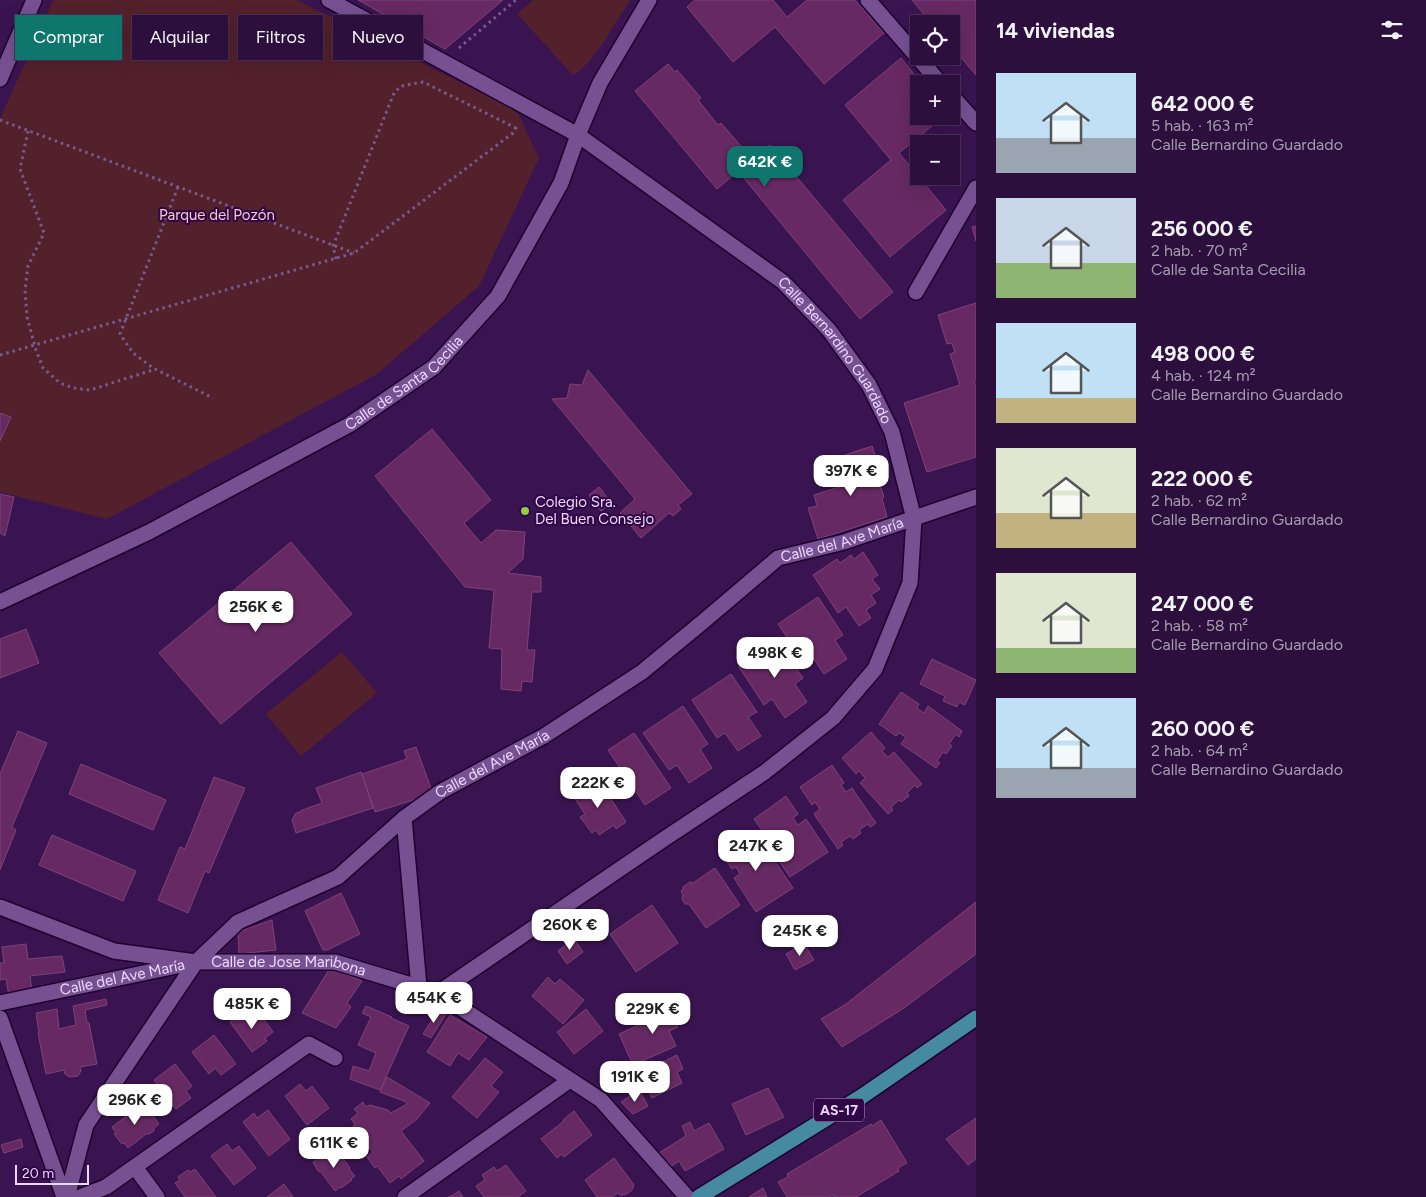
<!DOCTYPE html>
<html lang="es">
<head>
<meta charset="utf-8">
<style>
	:root { --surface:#2c0f3d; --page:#381d48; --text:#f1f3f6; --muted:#a69cb0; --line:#482f57; --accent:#0f766e }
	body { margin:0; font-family:Figtree,sans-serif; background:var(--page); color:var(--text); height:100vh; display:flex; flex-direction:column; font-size:19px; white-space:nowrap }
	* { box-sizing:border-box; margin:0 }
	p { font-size:16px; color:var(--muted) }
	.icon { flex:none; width:28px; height:28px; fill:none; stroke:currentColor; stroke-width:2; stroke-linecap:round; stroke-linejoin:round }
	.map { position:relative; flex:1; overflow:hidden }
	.side { display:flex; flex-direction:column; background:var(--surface); width:450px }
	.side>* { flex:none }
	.top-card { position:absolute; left:15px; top:15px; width:475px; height:45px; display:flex; gap:10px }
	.buttons { position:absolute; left:910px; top:15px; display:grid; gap:10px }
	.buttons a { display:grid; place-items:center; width:50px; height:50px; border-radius:0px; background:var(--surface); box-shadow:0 5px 20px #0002,0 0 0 1px var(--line); font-size:25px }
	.scale { position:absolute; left:15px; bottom:12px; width:74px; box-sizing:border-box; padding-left:5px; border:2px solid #ecd8fd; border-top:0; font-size:14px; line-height:18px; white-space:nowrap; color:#ecd8fd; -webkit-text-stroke:4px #300746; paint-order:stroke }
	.price { position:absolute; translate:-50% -42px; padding:0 11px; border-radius:10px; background:#fff; color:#222; font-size:16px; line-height:32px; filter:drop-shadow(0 1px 2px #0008) }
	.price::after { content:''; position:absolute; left:50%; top:30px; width:15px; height:11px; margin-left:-8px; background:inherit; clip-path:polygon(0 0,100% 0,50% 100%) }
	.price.current { background:var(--accent); color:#fff }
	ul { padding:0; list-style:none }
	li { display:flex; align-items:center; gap:15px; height:125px; padding:0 20px }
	li span { display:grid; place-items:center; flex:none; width:140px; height:100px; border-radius:0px; color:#555 }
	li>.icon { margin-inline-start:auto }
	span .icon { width:60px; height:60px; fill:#fffc; stroke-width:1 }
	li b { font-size:21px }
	h2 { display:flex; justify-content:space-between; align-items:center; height:60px; padding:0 20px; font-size:21px }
	.tag { padding:0 18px; border-radius:0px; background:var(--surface); box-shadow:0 5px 20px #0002,0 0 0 1px var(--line); font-size:18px; line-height:45px }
	.tag.current { background:var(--accent); color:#fff }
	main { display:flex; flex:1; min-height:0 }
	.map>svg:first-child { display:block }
	.green { fill:#53212b }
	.building { fill:#672963; stroke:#7d4378 }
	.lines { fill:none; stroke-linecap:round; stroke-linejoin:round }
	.minor-casing { stroke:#1e022e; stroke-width:18 }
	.major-casing { stroke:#1e022e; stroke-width:18 }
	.path { stroke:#7a5a8e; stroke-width:3; stroke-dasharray:2.5 4; stroke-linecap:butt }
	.minor { stroke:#775092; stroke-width:15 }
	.major { stroke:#458aa0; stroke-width:15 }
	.poi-dot { fill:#90cd41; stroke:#300746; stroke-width:2 }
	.labels { text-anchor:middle; stroke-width:4; stroke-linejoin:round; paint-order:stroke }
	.shield { fill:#300746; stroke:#b499c6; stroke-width:1 }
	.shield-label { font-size:14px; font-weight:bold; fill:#ecd8fd }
	.park-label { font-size:15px; fill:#fac7cd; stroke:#300746 }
	.street-label { font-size:15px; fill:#ecd8fd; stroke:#300746 }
	.poi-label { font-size:15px; fill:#ecd8fd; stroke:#300746; text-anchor:start }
</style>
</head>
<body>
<main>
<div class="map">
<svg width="976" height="1197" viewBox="0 0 976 1197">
	<rect width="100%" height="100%" fill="#3a1451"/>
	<g class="green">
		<path d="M53 0H297L517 111 539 158 479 286 377 374 107 519 0 492V119Z"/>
		<path d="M533 0H630C616 21 594 64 573 75L517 14Z"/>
		<path d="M342 652 377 693 301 756 266 714Z"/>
	</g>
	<g class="building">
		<path d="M358 0H503L445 49Z"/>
		<path d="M695 0H773L787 17 807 0H855L884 33 824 84 775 27 733 62 687 7Z"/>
		<path d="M912 0H976V75L951 46V24H932Z"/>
		<path d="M901 58 922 84H919V116H944L899 153 946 210 890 257 843 200 891 160 845 105Z"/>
		<path d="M668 64 675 72 677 70 701 98 698 100 718 125 721 123 746 152 743 155 749 162 770 145 893 292 860 319 738 171 717 189 635 91Z"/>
		<path d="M976 226V241L972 227Z"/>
		<path d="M976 303V380H974L976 387V457L927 472 904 403 960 385 950 354 955 352 952 344V343L947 344 938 315Z"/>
		<path d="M588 370 692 494 678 505 681 509 673 516 669 513 641 538 620 513 635 499 552 399 567 398 570 384 582 385Z"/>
		<path d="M0 413 11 417 0 441Z"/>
		<path d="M432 429 491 500 464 523 481 543 496 530 525 532 523 559 508 573 541 577V592H532L527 650H535L532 682 522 681 521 691 501 689 502 649 489 648 494 590 465 587 375 476Z"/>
		<path d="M872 446 877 461 875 462 880 477 878 478 884 497 882 498 887 517 818 539 808 508 817 506 814 495 842 486 836 467 848 464 845 455Z"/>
		<path d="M599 487 611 503 601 511 589 495Z"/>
		<path d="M0 494 14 497 5 536 0 533Z"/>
		<path d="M291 542 352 614 221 724 159 653Z"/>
		<path d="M863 552 878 575 872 579 880 589 871 595 876 603 866 610 871 618 859 626 846 607 838 613 813 575 837 559 840 563 851 555 854 559Z"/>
		<path d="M818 597 843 635 835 640 847 659 824 674 812 656 803 661 778 624Z"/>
		<path d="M26 629 39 663 0 678V639Z"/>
		<path d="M778 641 803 678 795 684 807 702 785 718 772 699 764 705 739 667Z"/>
		<path d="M932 659 976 680 965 705 959 702 957 707 943 701 945 696 920 684Z"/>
		<path d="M731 674 757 712 748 717 761 736 738 751 725 733 717 738 692 700Z"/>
		<path d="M901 692 919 704 917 708 924 713 928 706 962 731 959 737 956 734 949 744 952 746 946 754 943 752 937 761 940 763 936 768 901 744 906 737 899 733 896 736 879 724Z"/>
		<path d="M683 706 708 744 700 749 712 768 689 783 677 765 669 770 643 733Z"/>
		<path d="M18 731 47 743 12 827 16 830 0 870V774Z"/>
		<path d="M871 732 885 748 882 751 888 757 894 752 922 784 917 788 915 785 907 793 909 796 901 802 899 800 891 807 893 810 888 814 860 783 865 778 859 771 856 774 842 758Z"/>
		<path d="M634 733 671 788 645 805 608 750Z"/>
		<path d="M416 747 433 794 375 812 362 774 407 759 404 751Z"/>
		<path d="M81 764 166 800 153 830 69 794Z"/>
		<path d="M832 765 844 783 841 785 846 792 852 788 876 823 870 827 868 824 859 830 861 833 853 839 850 836 841 842 843 845 838 849 814 814 820 809 815 802 812 805 800 787Z"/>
		<path d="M361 772 373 808 296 833 292 820 296 813 301 812 300 811 322 803 316 788Z"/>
		<path d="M214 777 245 788 209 873 205 871 188 913 158 900 180 847 185 849Z"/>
		<path d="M598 779 626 822 616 829 614 825 599 835 596 830 592 833 580 817 585 814 573 796Z"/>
		<path d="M786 796 798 814 793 818 798 825 806 819 828 852 790 877 768 845 776 840 771 833 766 836 754 819Z"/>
		<path d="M749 831 761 849 757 852 762 859 770 854 793 888 756 912 734 878 740 874 736 867 732 869 720 851Z"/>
		<path d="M52 835 136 871 123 901 39 865Z"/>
		<path d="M715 868 740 905 706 928 689 904H685L682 899 683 895 681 891 683 890V887L690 882 693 883Z"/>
		<path d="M341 893 360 934 327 950H323L305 911Z"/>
		<path d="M976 902V954L904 1008 842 1047 821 1019 846 1004Z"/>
		<path d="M652 905 678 943 636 972 610 934Z"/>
		<path d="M272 920 276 950 239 954 238 932Z"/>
		<path d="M574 939 583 952 567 964 558 951Z"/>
		<path d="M26 944 28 959 62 956 65 972 30 976 32 992 9 996 6 979 0 980V963H4L2 947Z"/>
		<path d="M804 944 814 960 795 970 786 954Z"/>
		<path d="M330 968 362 981 347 1003 351 1007 336 1028 302 1013Z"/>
		<path d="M548 977 555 984 560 979 584 1000 563 1024 532 996Z"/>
		<path d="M106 999 107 1005 85 1010 87 1023H89L97 1064 80 1067 81 1071 78 1076 70 1077 65 1074 64 1070 46 1074 38 1033H39L36 1013 57 1009 59 1029 76 1025 73 1006Z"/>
		<path d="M684 1004 690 1015 676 1022 678 1027 669 1031 676 1046 633 1065 619 1034Z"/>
		<path d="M366 1006 392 1017 391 1018 409 1026 380 1090 350 1079 353 1066 369 1071 376 1053 358 1045 371 1017 362 1013Z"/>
		<path d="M586 1009 603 1031 574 1054 557 1032Z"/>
		<path d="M438 1010 446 1014 431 1038 423 1034Z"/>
		<path d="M245 1012H249L254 1019 260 1014 273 1032 265 1038 267 1041 252 1052 230 1022Z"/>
		<path d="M450 1015 487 1037 469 1060 458 1053 450 1066 427 1052Z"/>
		<path d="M214 1035 236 1064 221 1075 215 1068 209 1074 192 1052Z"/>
		<path d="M677 1055 683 1069 677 1072 682 1083 652 1098 640 1073Z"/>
		<path d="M485 1058 503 1072 491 1086 499 1092 477 1118 452 1097Z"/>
		<path d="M175 1064 192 1086 186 1091 191 1098 176 1109 154 1080Z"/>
		<path d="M387 1077 430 1103 417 1119 401 1131 424 1161 401 1179 399 1176 390 1183 377 1166 375 1168 367 1157 373 1152 353 1126 355 1124 351 1119 358 1113 354 1109 363 1102 366 1107 370 1105 388 1110 391 1113 407 1104 404 1101 380 1092Z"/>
		<path d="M300 1084 306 1091 312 1086 329 1108 307 1125 285 1096Z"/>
		<path d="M768 1088 784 1117 746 1135 732 1104Z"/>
		<path d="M639 1090 648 1106 633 1114 621 1102Z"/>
		<path d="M144 1103 159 1124 154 1128V1131L149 1134H146L128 1148 124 1143 122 1144 114 1134 116 1133 112 1127Z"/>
		<path d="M268 1110 290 1139 269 1156 243 1122 254 1113 257 1118Z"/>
		<path d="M574 1111 592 1135 564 1157 562 1154 557 1158 541 1139 564 1121 563 1120Z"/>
		<path d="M976 1118V1159L968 1165 946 1139Z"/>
		<path d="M881 1120 907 1163 898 1168 899 1171 856 1197H834L833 1195 829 1197H787L778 1182 788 1177 787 1174 871 1124 872 1126Z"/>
		<path d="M690 1122 694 1131 709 1123 724 1149 685 1171 679 1161 672 1166 659 1153 686 1136 682 1126Z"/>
		<path d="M21 1139 23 1147 4 1153 1 1145Z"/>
		<path d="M227 1144 232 1151 239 1146 256 1168 234 1185 211 1156Z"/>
		<path d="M334 1146 350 1168 349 1169 355 1176 351 1179 352 1180 341 1188 340 1187 335 1191 321 1172 318 1171 313 1162Z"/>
		<path d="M614 1158 634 1185 632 1190 625 1195 622 1194 621 1196 618 1193 612 1197H597L585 1180Z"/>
		<path d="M506 1165 526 1191 518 1197H484L476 1186 485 1180 482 1175 494 1167 497 1171Z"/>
		<path d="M195 1169 216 1197H185L175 1183 180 1180 178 1177 188 1170 190 1172Z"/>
		<path d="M284 1184 293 1197H267Z"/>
		<path d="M763 1188 767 1197H749Z"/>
		<path d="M459 1191 463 1197H448L453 1195Z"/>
	</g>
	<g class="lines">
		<defs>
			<g id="minor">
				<path id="s1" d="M329 0 578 135 783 282 829 330 869 385 892 432 914 519 910 583 875 669 833 718 765 772 661 841 438 993"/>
				<path d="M868 0 941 84"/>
				<path d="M0 79 34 0"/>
				<path d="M951 95 976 123"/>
				<path d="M916 292 976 188"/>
				<path id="s2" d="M0 602 149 532 349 425 434 367 498 296 561 183 578 135 600 83 649 0"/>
				<path d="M404 818 419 987"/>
				<path id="s3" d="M0 907 114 951 196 962H335L438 993 601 1100 687 1197"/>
				<path id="s4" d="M0 1003 196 962 238 922 338 877 404 818 440 792 544 736 642 672 705 620 778 558 844 542 976 497"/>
				<path d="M0 1018 64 1197"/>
				<path d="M135 1167 157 1197"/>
				<path d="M67 1197 86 1125 196 962"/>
				<path d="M80 1197 106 1187 309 1044 335 1058"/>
				<path d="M405 1197 570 1080"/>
			</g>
			<path id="major" d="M699 1197 861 1097 976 1018"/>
		</defs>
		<use href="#minor" class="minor-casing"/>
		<use href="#major" class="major-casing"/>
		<g class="path">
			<path d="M459 48 516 0"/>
			<path d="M0 120 354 253"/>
			<path d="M28 131 20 169 44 233 28 266 25 290 27 317 36 350 43 368 60 383 73 388 90 390 156 369"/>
			<path d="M178 187 120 334 133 353 153 368 213 398"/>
			<path d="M336 259 333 246 394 93 401 86 423 82 516 128"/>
			<path d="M0 355 354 253 513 133 518 124"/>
		</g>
		<use href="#minor" class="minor"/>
		<use href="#major" class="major"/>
	</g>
	<circle class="poi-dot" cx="525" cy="511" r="5"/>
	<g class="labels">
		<rect class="shield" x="814" y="1098.5" width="50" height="23" rx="4"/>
		<g class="shield-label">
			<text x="839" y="1115">AS-17</text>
		</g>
		<g class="park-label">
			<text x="217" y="220">Parque del Pozón</text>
		</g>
		<g class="street-label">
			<text dy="5" stroke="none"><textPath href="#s1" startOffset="622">Calle Bernardino Guardado</textPath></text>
			<text dy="5" stroke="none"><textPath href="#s2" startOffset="461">Calle de Santa Cecilia</textPath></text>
			<text dy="5" stroke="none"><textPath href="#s4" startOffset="980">Calle del Ave María</textPath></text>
			<text dy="5" stroke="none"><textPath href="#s4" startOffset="560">Calle del Ave María</textPath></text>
			<text dy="5" stroke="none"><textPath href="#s3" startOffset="298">Calle de Jose Maribona</textPath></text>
			<text dy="5" stroke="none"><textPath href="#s4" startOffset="125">Calle del Ave María</textPath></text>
		</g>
		<g class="poi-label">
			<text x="535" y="507">Colegio Sra.<tspan x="535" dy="17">Del Buen Consejo</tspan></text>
		</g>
	</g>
</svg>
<div class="buttons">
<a><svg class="icon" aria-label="locate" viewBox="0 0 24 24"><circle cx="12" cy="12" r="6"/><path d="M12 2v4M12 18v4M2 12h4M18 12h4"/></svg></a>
<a>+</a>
<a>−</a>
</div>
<div class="scale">20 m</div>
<b class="price current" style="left:765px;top:188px">642K €</b>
<b class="price" style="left:851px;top:497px">397K €</b>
<b class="price" style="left:256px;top:633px">256K €</b>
<b class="price" style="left:775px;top:679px">498K €</b>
<b class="price" style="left:598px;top:809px">222K €</b>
<b class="price" style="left:756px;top:872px">247K €</b>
<b class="price" style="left:570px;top:951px">260K €</b>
<b class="price" style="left:800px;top:957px">245K €</b>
<b class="price" style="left:434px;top:1024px">454K €</b>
<b class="price" style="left:252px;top:1030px">485K €</b>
<b class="price" style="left:653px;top:1035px">229K €</b>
<b class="price" style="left:635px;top:1103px">191K €</b>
<b class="price" style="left:135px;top:1126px">296K €</b>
<b class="price" style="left:334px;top:1169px">611K €</b>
<div class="top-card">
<a class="tag current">Comprar</a>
<a class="tag">Alquilar</a>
<a class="tag">Filtros</a>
<a class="tag">Nuevo</a>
</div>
</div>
<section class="side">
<h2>14 viviendas<svg class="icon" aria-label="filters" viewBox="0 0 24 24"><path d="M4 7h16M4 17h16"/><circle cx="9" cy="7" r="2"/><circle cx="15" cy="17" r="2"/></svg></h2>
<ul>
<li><span style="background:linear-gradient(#bfe0f5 65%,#9aa5b1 0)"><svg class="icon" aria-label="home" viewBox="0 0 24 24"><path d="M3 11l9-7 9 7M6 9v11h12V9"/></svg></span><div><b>642 000 €</b><p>5 hab. · 163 m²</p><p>Calle Bernardino Guardado</p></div></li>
<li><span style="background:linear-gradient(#c9d6e8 65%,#8fb573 0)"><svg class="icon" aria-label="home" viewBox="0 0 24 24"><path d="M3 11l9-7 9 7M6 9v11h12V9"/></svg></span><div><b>256 000 €</b><p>2 hab. · 70 m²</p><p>Calle de Santa Cecilia</p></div></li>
<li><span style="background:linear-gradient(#bfe0f5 75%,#c2b280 0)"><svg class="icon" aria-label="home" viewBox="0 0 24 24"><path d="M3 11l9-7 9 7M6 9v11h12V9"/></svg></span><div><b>498 000 €</b><p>4 hab. · 124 m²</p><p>Calle Bernardino Guardado</p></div></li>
<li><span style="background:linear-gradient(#dfe7d0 65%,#c2b280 0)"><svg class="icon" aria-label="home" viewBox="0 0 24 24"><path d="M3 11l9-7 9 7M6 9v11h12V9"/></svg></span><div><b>222 000 €</b><p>2 hab. · 62 m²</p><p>Calle Bernardino Guardado</p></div></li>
<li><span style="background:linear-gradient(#dfe7d0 75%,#8fb573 0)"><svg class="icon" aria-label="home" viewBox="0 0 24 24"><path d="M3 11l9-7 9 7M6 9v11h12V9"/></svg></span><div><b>247 000 €</b><p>2 hab. · 58 m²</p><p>Calle Bernardino Guardado</p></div></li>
<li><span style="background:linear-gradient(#bfe0f5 70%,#9aa5b1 0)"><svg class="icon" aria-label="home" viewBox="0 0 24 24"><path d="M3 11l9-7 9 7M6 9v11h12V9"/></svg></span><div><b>260 000 €</b><p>2 hab. · 64 m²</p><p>Calle Bernardino Guardado</p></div></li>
</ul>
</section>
</main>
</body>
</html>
